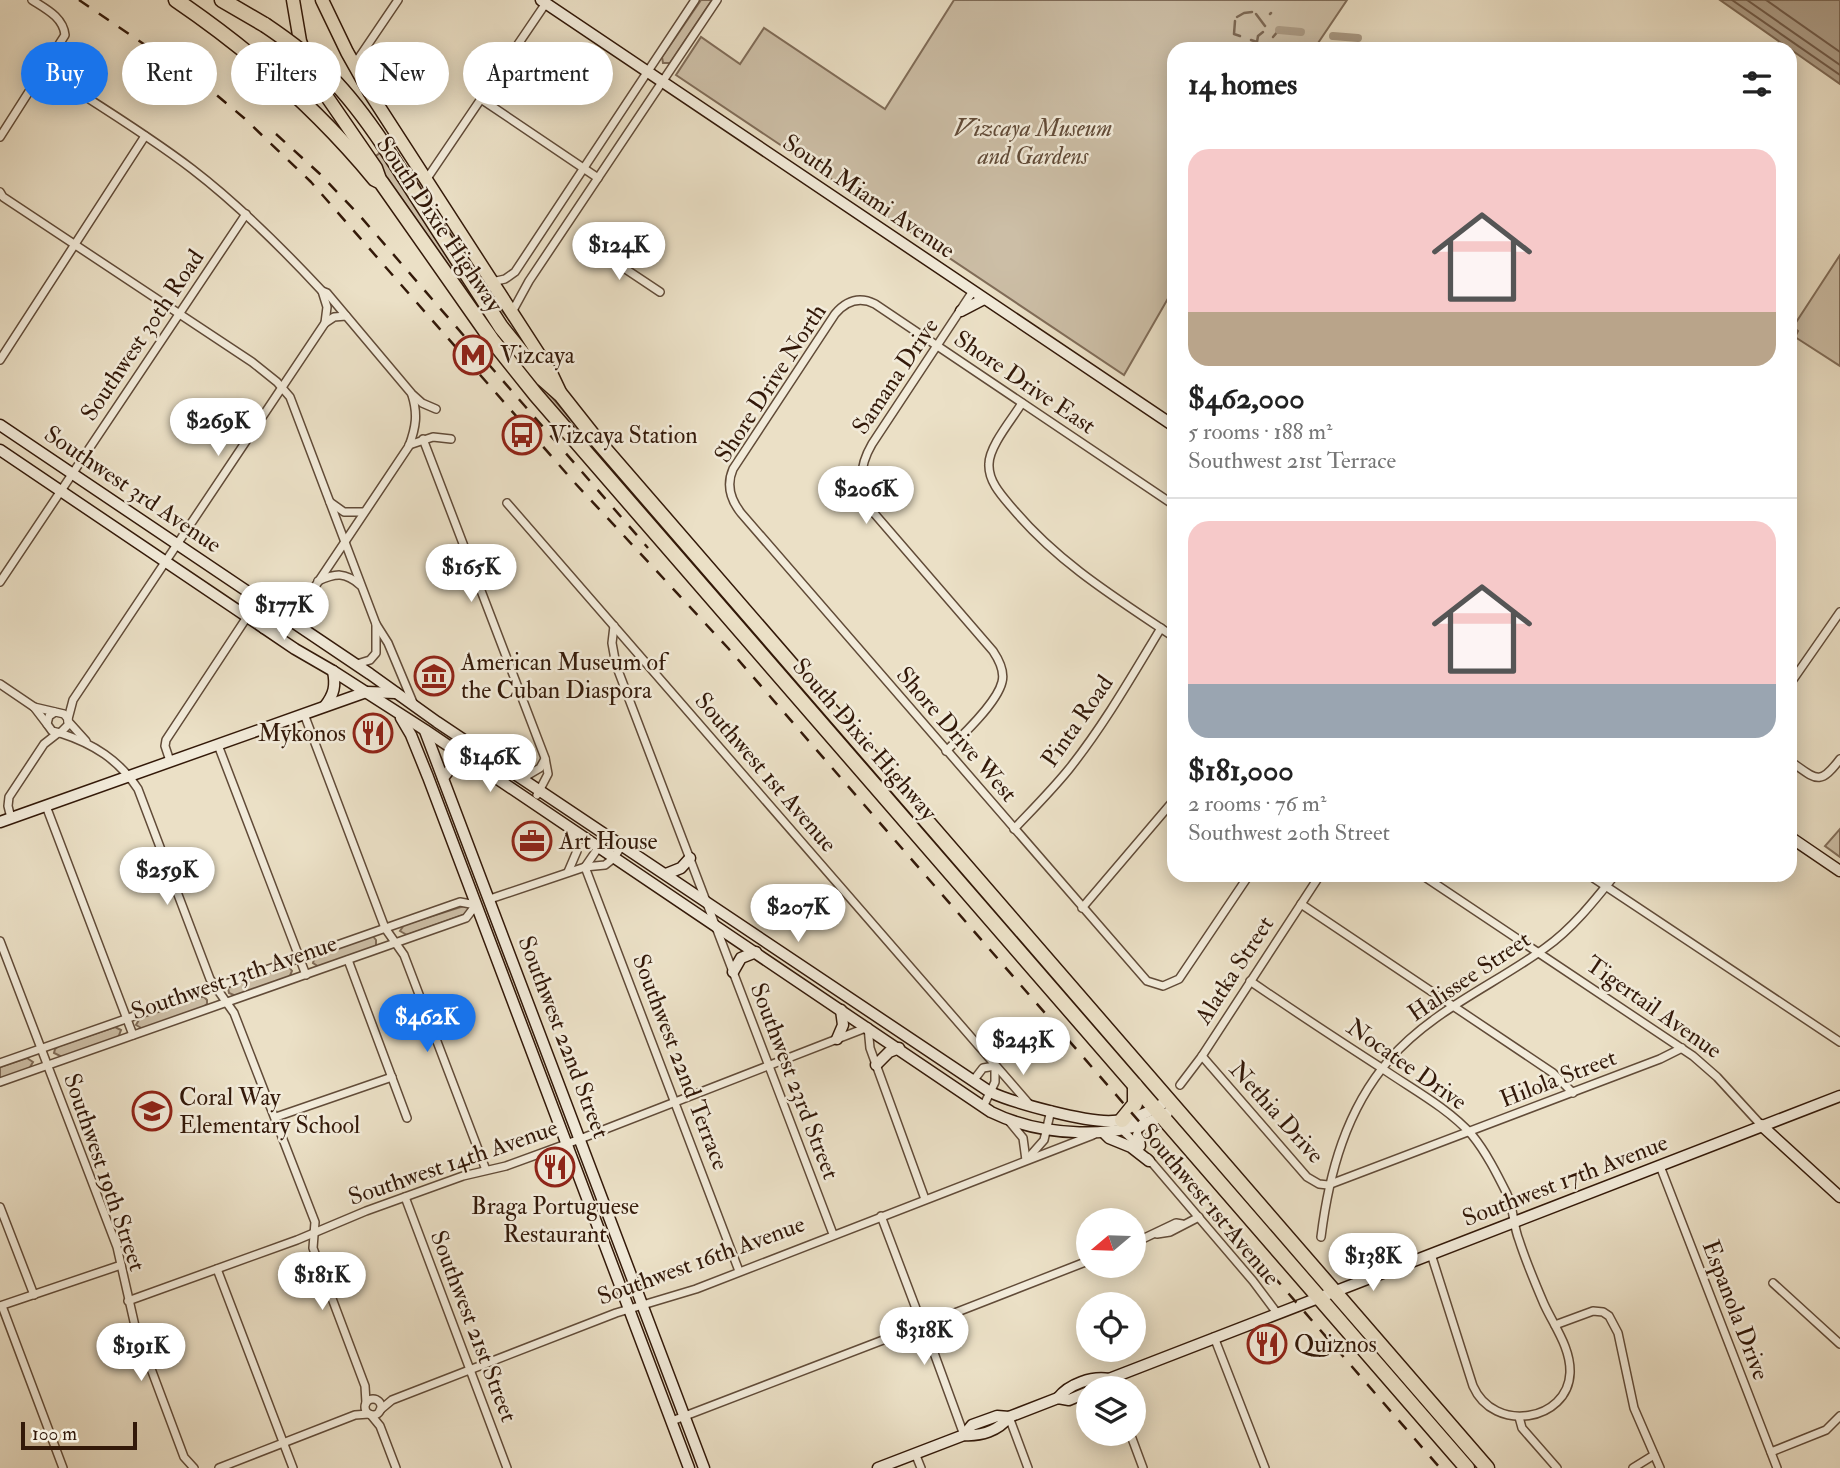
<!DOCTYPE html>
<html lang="en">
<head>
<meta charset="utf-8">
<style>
	:root { --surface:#fff; --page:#f6f6f6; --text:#222; --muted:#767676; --line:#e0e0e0; --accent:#1a73e8 }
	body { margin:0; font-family:"IM FELL Double Pica",serif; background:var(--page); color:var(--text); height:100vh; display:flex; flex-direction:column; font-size:26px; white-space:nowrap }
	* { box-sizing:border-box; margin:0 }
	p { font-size:23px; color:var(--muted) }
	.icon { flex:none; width:38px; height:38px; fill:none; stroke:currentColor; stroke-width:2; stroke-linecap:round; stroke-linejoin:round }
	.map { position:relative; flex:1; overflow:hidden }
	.drawer { position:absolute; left:1167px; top:42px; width:630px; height:840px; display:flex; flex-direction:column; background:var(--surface); border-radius:21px; box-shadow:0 4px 18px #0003 }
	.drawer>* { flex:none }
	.banner { position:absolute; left:21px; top:42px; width:665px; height:63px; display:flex; gap:14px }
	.needle { width:46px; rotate:251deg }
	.tools { position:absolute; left:1076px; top:1208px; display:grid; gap:14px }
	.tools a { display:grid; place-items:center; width:70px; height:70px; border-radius:50%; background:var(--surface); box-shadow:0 4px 18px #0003; font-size:35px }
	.scale { position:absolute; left:21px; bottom:18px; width:116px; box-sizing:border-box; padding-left:7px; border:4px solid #331909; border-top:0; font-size:19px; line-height:24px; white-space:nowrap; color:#331909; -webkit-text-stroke:5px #f2ebda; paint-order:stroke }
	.price { position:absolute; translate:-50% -60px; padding:0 16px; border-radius:24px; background:#fff; color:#222; font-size:23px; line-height:46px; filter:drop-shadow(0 2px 4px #0008) }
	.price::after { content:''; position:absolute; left:50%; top:42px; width:21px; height:16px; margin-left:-10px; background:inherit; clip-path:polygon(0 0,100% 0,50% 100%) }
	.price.current { background:var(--accent); color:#fff }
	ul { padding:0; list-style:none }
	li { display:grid; align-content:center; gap:14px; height:371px; padding:0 21px }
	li+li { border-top:2px solid var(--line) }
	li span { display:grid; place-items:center; height:217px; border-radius:21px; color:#555 }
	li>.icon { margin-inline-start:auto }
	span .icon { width:126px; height:126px; fill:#fffc; stroke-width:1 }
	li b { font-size:30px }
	h2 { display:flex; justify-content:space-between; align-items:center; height:84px; padding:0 21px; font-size:30px }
	.chip { padding:0 24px; border-radius:32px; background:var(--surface); box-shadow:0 4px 18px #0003; font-size:24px; line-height:63px }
	.chip.current { background:var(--accent); color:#fff }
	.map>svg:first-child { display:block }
	.green { fill:#ccbea6; stroke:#806c58; stroke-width:2 }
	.water { fill:#ac9c86; stroke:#7c6854; stroke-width:2 }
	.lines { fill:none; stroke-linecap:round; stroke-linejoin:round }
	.shore { stroke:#705a48; stroke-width:2 }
	.stream { stroke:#7c6854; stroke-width:2.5 }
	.canal { stroke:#ac9c86; stroke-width:8 }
	.street-casing { stroke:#614b38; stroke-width:10 }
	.secondary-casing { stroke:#331909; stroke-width:13 }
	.primary-casing { stroke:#331909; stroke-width:15 }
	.highway-casing { stroke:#331909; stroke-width:17 }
	.street { stroke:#f2ebda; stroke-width:7 }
	.secondary { stroke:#f2ebda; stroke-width:10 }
	.primary { stroke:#ebe0c6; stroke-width:12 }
	.highway { stroke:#ebe0c6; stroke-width:14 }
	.rail { stroke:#331909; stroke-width:2.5; stroke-dasharray:12 12; stroke-linecap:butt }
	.highway-bridge-casing { stroke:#331909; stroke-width:17; stroke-linecap:butt }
	.highway-bridge { stroke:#ebe0c6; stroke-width:14 }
	.labels { text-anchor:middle; stroke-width:5; stroke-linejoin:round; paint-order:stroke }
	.park-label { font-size:24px; font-style:italic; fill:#614b38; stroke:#f2ebda }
	.street-label { font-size:24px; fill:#331909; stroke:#f2ebda }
	.poi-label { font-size:24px; fill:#331909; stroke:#f2ebda; text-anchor:start }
</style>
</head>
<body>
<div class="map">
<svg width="1840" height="1468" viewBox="0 0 1840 1468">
	<rect width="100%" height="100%" fill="#ebe0c6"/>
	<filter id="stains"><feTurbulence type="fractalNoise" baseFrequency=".00286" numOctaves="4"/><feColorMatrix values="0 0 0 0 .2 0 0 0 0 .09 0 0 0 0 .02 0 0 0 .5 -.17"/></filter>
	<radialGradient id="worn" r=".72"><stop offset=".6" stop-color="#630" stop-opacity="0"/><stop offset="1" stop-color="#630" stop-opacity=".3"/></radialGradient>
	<g class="green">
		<path d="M701 0H712L670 63H663L662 57Z"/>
		<path d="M954 0H1347L1314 49H1174V288L1124 375 676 75 701 37 740 64 764 28 885 109Z"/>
		<path d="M380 153 530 372 1151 1091 1152 1096 518 364 373 158Z"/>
		<path d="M417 174 511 322 491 297 413 176Z"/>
		<path d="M1840 255V366L1795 337 1798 331 1793 327Z"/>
		<path d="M1840 829V857L1825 846Z"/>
		<path d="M467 905 470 908 466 914 407 935 400 931 404 925Z"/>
		<path d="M372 935 376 940V947L319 967 313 963 315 956Z"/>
		<path d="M284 967H289L292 971 289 978 236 996 229 993 228 988 232 985Z"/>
		<path d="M199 996 204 997 207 1000V1004L202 1008 143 1029 136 1025 140 1018Z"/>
		<path d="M115 1027 121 1030 118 1038 62 1057 54 1053 55 1049 59 1046Z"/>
		<path d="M27 1058 33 1062 29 1069 0 1079V1067Z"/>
	</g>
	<path class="water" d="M1720 0H1840V84Z"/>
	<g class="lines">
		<g class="shore">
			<path d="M1732 0 1840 75"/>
			<path d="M1747 0 1840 65"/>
			<path d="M1766 0 1840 52"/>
		</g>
		<g class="stream">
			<path d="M1256 14 1265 26"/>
			<path d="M1270 14 1271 13"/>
			<path d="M1237 17 1244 13 1252 12"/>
			<path d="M1235 21 1234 34 1240 36"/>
			<path d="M1273 37 1279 30"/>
			<path d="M1251 40 1257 42 1258 36 1263 32"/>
		</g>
		<g class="canal">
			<path d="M1279 30 1301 32"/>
			<path d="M1333 36 1358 38"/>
		</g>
		<defs>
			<g id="street">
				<path d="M354 65 398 0"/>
				<path d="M44 70C93 102 145 133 192 169 239 205 281 247 322 291L327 293 412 394 422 403 436 409"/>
				<path d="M481 99 598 178"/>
				<path d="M0 137 65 35C63 17 46 9 32 0"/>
				<path d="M426 180 546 3"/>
				<path d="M0 192 3 197 252 362 277 382 290 397 376 624 388 643 414 705"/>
				<path d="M594 248 660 292"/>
				<path d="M492 282 505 279 515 272 695 0"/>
				<path d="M322 291 327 307 325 323"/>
				<path d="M512 312 529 281 717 0"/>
				<path d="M0 360 145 136"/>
				<path d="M1022 403C1013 418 989 446 989 464 988 482 1003 497 1014 510 1060 564 1116 598 1174 637"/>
				<path d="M423 439 545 758 548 774 537 795"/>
				<path d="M409 445 433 437 451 439"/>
				<path d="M330 502 344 512H363"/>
				<path d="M507 503 1030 1105"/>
				<path d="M1174 505 875 304C859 296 846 301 835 314L733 469C726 485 730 499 741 513L1147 981 1163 986 1179 979 1249 875"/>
				<path d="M318 581C336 573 345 572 360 585"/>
				<path d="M0 582 246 214"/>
				<path d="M292 621 409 446C416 427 418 414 412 395"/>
				<path d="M614 626 612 643 616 665 833 1234"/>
				<path d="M357 664 370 660 376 653V624"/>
				<path d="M0 684 34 707 47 724"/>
				<path d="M1790 684 1840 612"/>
				<path d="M34 707 64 714 68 719V725L60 733 52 731 47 724 49 716 55 712"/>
				<path d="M304 714 385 928 404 955 486 1170"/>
				<path d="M68 719 73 700 325 323 334 317 346 316"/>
				<path d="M68 721 86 741"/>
				<path d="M60 733C94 744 119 760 138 789L210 979 234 1013 315 1222 313 1248 365 1386 366 1403"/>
				<path d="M218 745 306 975"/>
				<path d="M946 751C962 736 997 703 1002 682 1005 671 999 660 993 651L873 512C858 489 858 468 872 444L973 291"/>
				<path d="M170 761 165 746 166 740 247 617"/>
				<path d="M1790 761C1816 779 1819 787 1840 759"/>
				<path d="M523 778 540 768 545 759"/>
				<path d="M46 806 133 1035"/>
				<path d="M11 818 8 806 9 797 44 744 58 733"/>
				<path d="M1014 829C1033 809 1052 790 1069 769 1104 725 1132 676 1161 628"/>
				<path d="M585 867 739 1271"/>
				<path d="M585 867 607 835"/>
				<path d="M568 872 577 851 573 831"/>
				<path d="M1422 875 1693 1056 1717 1077 1761 1125"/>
				<path d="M1589 875 1840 1042"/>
				<path d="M490 899 585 867 605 865 614 858 622 845"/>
				<path d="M1301 904 1553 1073 1573 1093"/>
				<path d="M1082 908 1174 800"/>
				<path d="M0 941 117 1247 135 1326 184 1457 194 1468"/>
				<path d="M348 960 407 1118"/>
				<path d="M1250 981C1294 1011 1338 1040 1383 1069 1412 1089 1448 1108 1472 1135 1486 1152 1497 1174 1507 1194 1514 1209 1513 1225 1519 1240 1526 1262 1535 1283 1544 1304 1554 1326 1571 1348 1570 1373 1568 1421 1494 1434 1473 1386L1431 1254"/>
				<path d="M1202 1056 1307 1177 1319 1184 1328 1185 1660 1059 1682 1048"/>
				<path d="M0 1063 460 902 476 905 466 918 0 1082"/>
				<path d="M973 1081 983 1068 995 1066"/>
				<path d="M1180 1085 1202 1056 1320 875"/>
				<path d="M983 1107 995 1082V1067"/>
				<path d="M276 1117 392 1077"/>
				<path d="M1009 1121 1023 1138 1026 1160"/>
				<path d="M1120 1128 1139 1146"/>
				<path d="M1029 1157 1044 1140 1051 1110"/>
				<path d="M1148 1158 1253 1281 1277 1313"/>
				<path d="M1660 1166 1777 1468"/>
				<path d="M405 1197 507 1468"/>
				<path d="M0 1207 34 1295"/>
				<path d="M881 1216 920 1319"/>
				<path d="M1157 1234 1170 1232 1199 1217"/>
				<path d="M1321 1237C1329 1173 1346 1110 1389 1060 1431 1011 1494 985 1545 948 1572 929 1595 900 1615 875"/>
				<path d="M1134 1243 1176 1223 1182 1224"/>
				<path d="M217 1269 293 1468"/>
				<path d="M1773 1283 1840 1344"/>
				<path d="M128 1301 297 1240 366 1211 463 1176 506 1166 580 1139 868 1027 870 1048 925 1199"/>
				<path d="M0 1306 121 1265"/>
				<path d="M2 1306 63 1468"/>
				<path d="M929 1323 1088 1261"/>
				<path d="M1555 1325 1593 1311 1603 1312 1609 1316 1618 1333 1634 1408 1660 1468"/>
				<path d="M926 1331 964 1435"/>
				<path d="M1214 1337 1265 1468"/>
				<circle cx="373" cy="1407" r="8"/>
				<path d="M380 1410 392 1400 616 1313 696 1289 1093 1135"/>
				<path d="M371 1415 380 1426 396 1468"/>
				<path d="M1009 1417 1028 1468"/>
				<path d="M1519 1417 1522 1428 1557 1468"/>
				<path d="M672 1421 917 1327"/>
				<path d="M1130 1433 1143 1468"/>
				<path d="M1771 1452 1826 1430 1840 1416"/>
				<path d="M915 1453 921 1468"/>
				<path d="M219 1468 355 1415 369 1414"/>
				<path d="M1633 1468 1654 1455"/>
			</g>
			<g id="secondary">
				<path d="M541 0 1174 426"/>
				<path d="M961 311 984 299"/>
				<path d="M0 425 370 674 437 722 990 1092C1014 1103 1087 1123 1113 1121 1134 1120 1151 1112 1168 1100"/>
				<path d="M0 450 295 649 333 671 425 730 991 1112C1040 1136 1119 1142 1167 1113"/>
				<path d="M264 628 278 627 292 621"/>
				<path d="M325 706C334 694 336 686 333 671"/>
				<path d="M401 718 411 735 428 777 689 1468"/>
				<path d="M425 731 704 1468"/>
				<path d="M443 778 454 764 469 760"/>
				<path d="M0 822 366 692 396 693"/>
				<path d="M1790 837 1840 871"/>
				<path d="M666 874 681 868 690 858"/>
				<path d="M733 972 741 958 756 952"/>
				<path d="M837 1039 843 1025 841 1010"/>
				<path d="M876 1065 889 1052 899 1048"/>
				<path d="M1761 1125 1840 1197"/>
				<path d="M1103 1132 1109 1138 1131 1147 1149 1161"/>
				<path d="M1140 1146 1138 1135 1143 1123"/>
				<path d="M1098 1388 1109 1379 1840 1096"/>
				<path d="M1058 1398C1069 1384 1092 1376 1109 1379"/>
				<path d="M964 1435 972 1425 997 1416 1009 1417 1058 1398 1069 1400 1088 1392"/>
				<path d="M878 1468 964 1435C981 1436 998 1431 1009 1417"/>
			</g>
			<g id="primary">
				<path d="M293 0 300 41 314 78 376 168 381 182"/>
				<path d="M322 0 347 52 370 93 551 373 560 392"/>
			</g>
			<g id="highway">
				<path d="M176 0C251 51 317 109 375 179L381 182 492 340 536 395 1467 1468"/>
				<path d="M222 0 265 25"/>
				<path d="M383 144 501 327 543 379 561 395 595 438 1487 1468"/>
				<path d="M1122 1120 1135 1104V1085"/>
			</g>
		</defs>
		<use href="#street" class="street-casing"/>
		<use href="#secondary" class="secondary-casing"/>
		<use href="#primary" class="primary-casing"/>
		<use href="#highway" class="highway-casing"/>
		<use href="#street" class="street"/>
		<use href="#secondary" class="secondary"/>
		<use href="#primary" class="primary"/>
		<use href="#highway" class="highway"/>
		<g class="rail">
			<path d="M79 0 207 87 244 118 311 182 574 482 728 648 1440 1468"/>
			<path d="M276 134 320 174 360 216 648 548"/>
		</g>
		<defs>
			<path id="highway-bridge" d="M265 25C320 62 346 89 383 144"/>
		</defs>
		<use href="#highway-bridge" class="highway-bridge-casing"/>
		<use href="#highway-bridge" class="highway-bridge"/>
	</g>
	<defs>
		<symbol id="metro-ring" viewBox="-11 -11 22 22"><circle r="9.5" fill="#f2ebda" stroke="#8f2418" stroke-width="1.5"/><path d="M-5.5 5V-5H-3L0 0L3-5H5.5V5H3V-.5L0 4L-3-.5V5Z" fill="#8f2418"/></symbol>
		<symbol id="bus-ring" viewBox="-11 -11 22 22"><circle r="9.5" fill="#f2ebda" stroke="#8f2418" stroke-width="1.5"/><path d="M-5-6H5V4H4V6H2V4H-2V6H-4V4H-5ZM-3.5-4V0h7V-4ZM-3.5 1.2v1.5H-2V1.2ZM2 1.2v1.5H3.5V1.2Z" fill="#8f2418"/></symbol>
		<symbol id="museum-ring" viewBox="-11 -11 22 22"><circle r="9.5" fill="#f2ebda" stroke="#8f2418" stroke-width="1.5"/><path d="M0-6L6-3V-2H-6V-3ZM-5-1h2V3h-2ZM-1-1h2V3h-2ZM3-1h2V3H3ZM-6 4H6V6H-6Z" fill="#8f2418"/></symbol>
		<symbol id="restaurant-ring" viewBox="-11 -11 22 22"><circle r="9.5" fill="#f2ebda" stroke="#8f2418" stroke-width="1.5"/><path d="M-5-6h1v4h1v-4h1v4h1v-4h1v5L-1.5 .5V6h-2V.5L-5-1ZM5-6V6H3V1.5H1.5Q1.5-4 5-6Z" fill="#8f2418"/></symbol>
		<symbol id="office-ring" viewBox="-11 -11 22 22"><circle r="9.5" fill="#f2ebda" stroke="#8f2418" stroke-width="1.5"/><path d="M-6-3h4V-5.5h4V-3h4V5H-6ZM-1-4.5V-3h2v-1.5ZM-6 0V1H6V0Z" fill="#8f2418"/></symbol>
		<symbol id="school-ring" viewBox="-11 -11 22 22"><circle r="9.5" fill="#f2ebda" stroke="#8f2418" stroke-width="1.5"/><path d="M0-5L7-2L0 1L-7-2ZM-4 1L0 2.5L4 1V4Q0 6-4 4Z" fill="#8f2418"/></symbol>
	</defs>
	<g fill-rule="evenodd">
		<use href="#metro-ring" x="451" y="333" width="44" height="44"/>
		<use href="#bus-ring" x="500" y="413" width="44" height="44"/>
		<use href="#museum-ring" x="412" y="654" width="44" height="44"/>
		<use href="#restaurant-ring" x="351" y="711" width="44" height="44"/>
		<use href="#office-ring" x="510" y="819" width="44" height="44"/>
		<use href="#school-ring" x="130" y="1089" width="44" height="44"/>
		<use href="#restaurant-ring" x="533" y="1145" width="44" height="44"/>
		<use href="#restaurant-ring" x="1245" y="1322" width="44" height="44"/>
	</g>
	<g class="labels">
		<g class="park-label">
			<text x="1033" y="136">Vizcaya Museum<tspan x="1033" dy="28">and Gardens</tspan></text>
		</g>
		<g class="street-label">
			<text transform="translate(869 196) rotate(34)" y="8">South Miami Avenue</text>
			<text transform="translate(440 224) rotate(56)" y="8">South Dixie Highway</text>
			<text transform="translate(142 335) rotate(-56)" y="8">Southwest 30th Road</text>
			<text transform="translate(895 376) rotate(-56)" y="8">Samana Drive</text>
			<text transform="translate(1025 382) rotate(34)" y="8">Shore Drive East</text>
			<text transform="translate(770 383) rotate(-57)" y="8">Shore Drive North</text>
			<text transform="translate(133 489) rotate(34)" y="8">Southwest 3rd Avenue</text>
			<text transform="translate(1077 721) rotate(-55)" y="8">Pinta Road</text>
			<text transform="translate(957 734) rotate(49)" y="8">Shore Drive West</text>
			<text transform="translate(865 739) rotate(49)" y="8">South Dixie Highway</text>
			<text transform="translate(766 772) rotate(49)" y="8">Southwest 1st Avenue</text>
			<text transform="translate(1234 970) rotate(-57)" y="8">Alatka Street</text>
			<text transform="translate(1469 976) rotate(-34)" y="8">Halissee Street</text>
			<text transform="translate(234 977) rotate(-19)" y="8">Southwest 13th Avenue</text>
			<text transform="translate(1654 1007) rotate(35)" y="8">Tigertail Avenue</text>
			<text transform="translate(564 1037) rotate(69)" y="8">Southwest 22nd Street</text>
			<text transform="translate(681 1062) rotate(69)" y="8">Southwest 22nd Terrace</text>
			<text transform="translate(1407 1064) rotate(35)" y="8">Nocatee Drive</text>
			<text transform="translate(1558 1078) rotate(-21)" y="8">Hilola Street</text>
			<text transform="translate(795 1081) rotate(69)" y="8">Southwest 23rd Street</text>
			<text transform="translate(1277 1112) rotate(48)" y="8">Nethia Drive</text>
			<text transform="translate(453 1162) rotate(-19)" y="8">Southwest 14th Avenue</text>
			<text transform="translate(105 1172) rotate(71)" y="8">Southwest 19th Street</text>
			<text transform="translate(1565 1180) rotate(-21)" y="8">Southwest 17th Avenue</text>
			<text transform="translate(1210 1204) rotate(50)" y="8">Southwest 1st Avenue</text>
			<text transform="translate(701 1260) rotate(-20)" y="8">Southwest 16th Avenue</text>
			<text transform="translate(1736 1310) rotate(69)" y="8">Espanola Drive</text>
			<text transform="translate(474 1326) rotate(69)" y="8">Southwest 21st Street</text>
		</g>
		<g class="poi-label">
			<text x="500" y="363">Vizcaya</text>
			<text x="549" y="443">Vizcaya Station</text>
			<text x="461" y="670">American Museum of<tspan x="461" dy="28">the Cuban Diaspora</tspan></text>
			<text x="346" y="741" text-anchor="end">Mykonos</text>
			<text x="559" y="849">Art House</text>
			<text x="179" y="1105">Coral Way<tspan x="179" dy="28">Elementary School</tspan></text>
			<text x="555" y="1214" text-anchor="middle">Braga Portuguese<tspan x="555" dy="28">Restaurant</tspan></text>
			<text x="1294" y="1352">Quiznos</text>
		</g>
	</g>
	<rect width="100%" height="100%" filter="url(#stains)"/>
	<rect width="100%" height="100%" fill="url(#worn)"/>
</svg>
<div class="tools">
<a><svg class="needle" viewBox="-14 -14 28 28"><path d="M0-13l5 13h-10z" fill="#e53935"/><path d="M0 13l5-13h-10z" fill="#767676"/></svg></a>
<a><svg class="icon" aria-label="locate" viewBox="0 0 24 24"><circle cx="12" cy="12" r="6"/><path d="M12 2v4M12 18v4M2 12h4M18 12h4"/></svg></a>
<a><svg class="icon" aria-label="layers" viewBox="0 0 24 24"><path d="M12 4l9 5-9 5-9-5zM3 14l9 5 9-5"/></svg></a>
</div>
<div class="scale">100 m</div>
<b class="price" style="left:619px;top:282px">$124K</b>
<b class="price" style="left:218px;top:458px">$269K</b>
<b class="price" style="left:866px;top:526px">$206K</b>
<b class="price" style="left:471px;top:604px">$165K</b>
<b class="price" style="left:284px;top:642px">$177K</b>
<b class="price" style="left:490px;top:794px">$146K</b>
<b class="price" style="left:167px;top:907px">$259K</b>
<b class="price" style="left:798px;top:944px">$207K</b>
<b class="price current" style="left:427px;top:1054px">$462K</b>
<b class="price" style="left:1023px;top:1077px">$243K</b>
<b class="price" style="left:1373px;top:1293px">$138K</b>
<b class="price" style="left:322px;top:1312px">$181K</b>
<b class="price" style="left:924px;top:1367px">$318K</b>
<b class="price" style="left:141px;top:1383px">$191K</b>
<div class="banner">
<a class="chip current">Buy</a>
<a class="chip">Rent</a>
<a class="chip">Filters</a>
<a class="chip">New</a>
<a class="chip">Apartment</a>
</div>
<section class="drawer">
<h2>14 homes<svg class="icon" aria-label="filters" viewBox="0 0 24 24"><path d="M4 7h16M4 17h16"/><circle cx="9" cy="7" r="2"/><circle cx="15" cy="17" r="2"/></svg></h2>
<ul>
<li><span style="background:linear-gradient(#f6c9c9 75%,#b9a48a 0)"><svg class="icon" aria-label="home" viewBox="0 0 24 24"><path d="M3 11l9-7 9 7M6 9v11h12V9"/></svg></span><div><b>$462,000</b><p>5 rooms · 188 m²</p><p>Southwest 21st Terrace</p></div></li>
<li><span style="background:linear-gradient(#f6c9c9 75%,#9aa5b1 0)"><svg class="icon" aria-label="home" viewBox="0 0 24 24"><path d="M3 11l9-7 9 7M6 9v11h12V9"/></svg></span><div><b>$181,000</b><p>2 rooms · 76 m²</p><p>Southwest 20th Street</p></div></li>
</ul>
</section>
</div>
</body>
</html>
